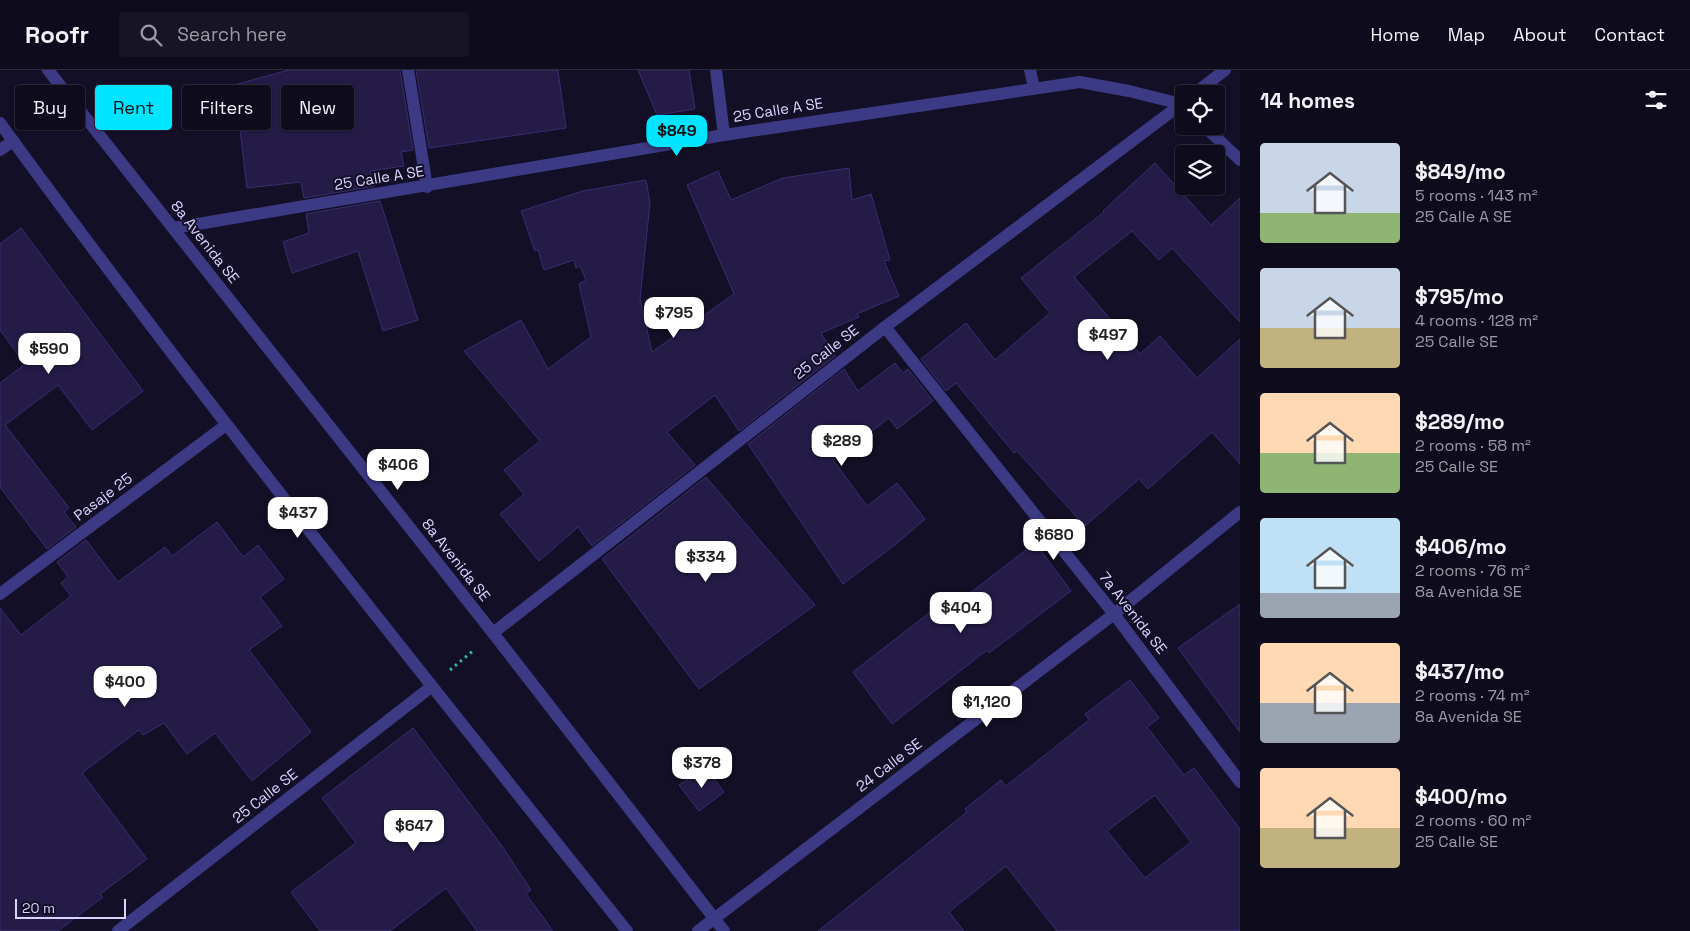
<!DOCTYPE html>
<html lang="en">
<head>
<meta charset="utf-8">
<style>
	:root { --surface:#0e0b1c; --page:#171425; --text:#f1f3f6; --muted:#9b9ba3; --line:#2e2b3b; --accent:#00e5ff }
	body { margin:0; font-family:"Space Grotesk",sans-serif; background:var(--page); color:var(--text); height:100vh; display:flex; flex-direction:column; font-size:19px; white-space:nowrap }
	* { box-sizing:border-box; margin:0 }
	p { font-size:16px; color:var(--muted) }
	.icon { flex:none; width:28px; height:28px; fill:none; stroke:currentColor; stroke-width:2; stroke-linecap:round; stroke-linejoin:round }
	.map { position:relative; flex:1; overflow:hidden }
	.side { display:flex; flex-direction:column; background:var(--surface); width:450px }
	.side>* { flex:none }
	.banner { position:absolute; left:15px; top:15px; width:475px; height:45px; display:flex; gap:10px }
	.buttons { position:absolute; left:1175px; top:15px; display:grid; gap:10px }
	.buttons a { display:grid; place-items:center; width:50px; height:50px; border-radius:5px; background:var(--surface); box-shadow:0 1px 4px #0004,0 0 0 1px var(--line); font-size:25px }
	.scale { position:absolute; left:15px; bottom:12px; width:111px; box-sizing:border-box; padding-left:5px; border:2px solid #d9d4ff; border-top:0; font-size:14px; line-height:18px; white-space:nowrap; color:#d9d4ff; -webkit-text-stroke:4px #130f26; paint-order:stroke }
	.price { position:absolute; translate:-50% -42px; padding:0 11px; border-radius:10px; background:#fff; color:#222; font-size:16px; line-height:32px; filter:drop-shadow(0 1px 2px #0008) }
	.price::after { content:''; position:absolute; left:50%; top:30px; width:15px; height:11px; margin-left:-8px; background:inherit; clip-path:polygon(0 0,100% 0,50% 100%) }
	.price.selected { background:var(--accent); color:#111 }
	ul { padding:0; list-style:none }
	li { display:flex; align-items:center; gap:15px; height:125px; padding:0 20px }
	li span { display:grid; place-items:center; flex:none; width:140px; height:100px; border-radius:5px; color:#555 }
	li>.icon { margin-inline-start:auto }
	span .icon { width:60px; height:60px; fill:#fffc; stroke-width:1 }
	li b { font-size:21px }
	h2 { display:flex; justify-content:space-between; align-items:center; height:60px; padding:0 20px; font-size:21px }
	.pill { padding:0 18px; border-radius:5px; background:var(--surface); box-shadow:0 1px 4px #0004,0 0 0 1px var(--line); font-size:18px; line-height:45px }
	.pill.selected { background:var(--accent); color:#111 }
	header { display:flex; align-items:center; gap:30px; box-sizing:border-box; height:70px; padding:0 25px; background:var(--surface); border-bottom:1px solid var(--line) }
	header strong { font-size:24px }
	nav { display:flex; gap:28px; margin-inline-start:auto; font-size:18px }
	.search { width:350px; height:45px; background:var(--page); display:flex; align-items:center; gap:12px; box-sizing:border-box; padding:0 18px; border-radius:5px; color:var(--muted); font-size:19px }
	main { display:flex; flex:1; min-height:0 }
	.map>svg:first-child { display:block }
	.building { fill:#241b47; stroke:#3b2d73; fill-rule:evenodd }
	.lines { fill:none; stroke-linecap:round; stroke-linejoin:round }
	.path { stroke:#2fb8b0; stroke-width:3; stroke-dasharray:2.5 4; stroke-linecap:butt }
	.minor { stroke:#3d3a85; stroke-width:12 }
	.labels { text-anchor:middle; stroke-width:4; stroke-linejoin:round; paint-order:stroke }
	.street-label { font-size:15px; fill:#d9d4ff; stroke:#130f26 }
</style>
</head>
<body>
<header>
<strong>Roofr</strong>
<div class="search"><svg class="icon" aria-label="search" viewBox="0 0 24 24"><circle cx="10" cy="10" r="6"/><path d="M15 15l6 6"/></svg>Search here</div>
<nav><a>Home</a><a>Map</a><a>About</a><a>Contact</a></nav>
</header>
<main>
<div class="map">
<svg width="1240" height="861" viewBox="0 0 1240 861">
	<rect width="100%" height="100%" fill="#130f26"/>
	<g class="building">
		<path d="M289 0H400L413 80 401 82 404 96 370 101 375 116 304 128 301 112 247 118 239 52 230 16Z"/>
		<path d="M416 0H558L566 58 429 78Z"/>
		<path d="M638 0H689L695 39 657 45Z"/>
		<path d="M1155 93 1211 155 1240 128V252L1172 178 1159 190 1132 161 1074 207 1140 284 1160 266 1197 308 1240 269V394L1212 362 1148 419 1139 409 1085 456 1017 381 1014 383 956 313 946 321 921 289 966 253 995 290 1050 243 1021 208 1104 142 1103 141Z"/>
		<path d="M849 98 852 130 871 124 890 190 884 191 899 226 857 244 859 247 821 263 835 286 739 361 715 325 667 362 695 395 592 476 578 457 539 491 500 444 524 424 504 400 540 371 464 281 521 250 548 299 591 267 579 214 586 210 580 196 576 198 574 190 544 200 538 180 535 181 521 141 583 121 646 110 650 133 640 229 652 282 734 224 687 115 718 101 731 130 783 108Z"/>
		<path d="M380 131 418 250 383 261 358 181 292 203 283 172 309 163 306 144Z"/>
		<path d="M21 158 143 321 92 360 58 315 5 355 69 438 64 442 76 457 47 479 0 417V313L25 294 0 260V174Z"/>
		<path d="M895 293 903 303 908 299 933 331 897 359 889 348 833 390 867 436 897 413 925 449 896 474 843 514 748 374 844 299 858 321Z"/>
		<path d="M706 407 815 535 699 619 602 489Z"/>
		<path d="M217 452 243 487 258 475 284 509 260 527 282 556 249 580 311 662 252 711 215 663 187 684 164 653 143 665 139 660 82 703 147 789 100 824 103 827 58 861H0V538L21 565 71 526 61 513 68 507 57 492 86 470 118 512 165 477 172 486Z"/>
		<path d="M1035 473 1071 521 989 583 987 580 892 654 853 602 942 533 948 540Z"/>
		<path d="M1240 534V662L1178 578Z"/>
		<path d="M1130 610 1159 648 1147 657 1184 705 1194 698 1240 759V861H1057L1006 796 949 842 964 861H818L967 742 965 739 1001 710 1006 716 1054 678 1089 650 1085 644ZM1155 725 1191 772 1145 808 1107 761Z"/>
		<path d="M413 658 502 776 531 820 526 824 553 861H477L446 818 390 861H320L291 822 356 773 322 728Z"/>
		<path d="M705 697 724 722 699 741 679 715Z"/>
	</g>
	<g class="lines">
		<path class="path" d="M450 600 474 580"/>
		<g class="minor">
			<path d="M48 0 493 563 724 861"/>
			<path d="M408 0 427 117"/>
			<path d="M716 0 724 65"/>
			<path d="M1030 0 1034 18"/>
			<path d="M1194 24 1225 0"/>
			<path d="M0 53C201 329 414 594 627 861"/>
			<path d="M1204 56 1240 90"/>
			<path d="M0 80 13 71"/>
			<path d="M174 158 724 65 1080 12 1129 21 1181 34 1184 37"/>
			<path d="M885 257 1114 544 1240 712"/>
			<path d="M0 524 226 355"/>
			<path d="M493 563 885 257 1184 32"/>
			<path d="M118 861 431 617"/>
			<path d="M698 861 1114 544 1240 442"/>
		</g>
	</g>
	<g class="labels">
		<g class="street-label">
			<text transform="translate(778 40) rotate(-9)" y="5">25 Calle A SE</text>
			<text transform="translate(379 108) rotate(-9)" y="5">25 Calle A SE</text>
			<text transform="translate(205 172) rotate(52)" y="5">8a Avenida SE</text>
			<text transform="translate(826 282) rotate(-38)" y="5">25 Calle SE</text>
			<text transform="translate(103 427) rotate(-37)" y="5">Pasaje 25</text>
			<text transform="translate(456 490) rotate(52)" y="5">8a Avenida SE</text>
			<text transform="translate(1133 543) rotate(52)" y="5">7a Avenida SE</text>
			<text transform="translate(889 695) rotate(-37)" y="5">24 Calle SE</text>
			<text transform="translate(265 726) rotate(-38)" y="5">25 Calle SE</text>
		</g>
	</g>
</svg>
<div class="buttons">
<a><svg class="icon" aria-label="locate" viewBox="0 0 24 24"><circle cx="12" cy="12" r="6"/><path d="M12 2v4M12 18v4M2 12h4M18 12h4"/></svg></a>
<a><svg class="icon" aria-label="layers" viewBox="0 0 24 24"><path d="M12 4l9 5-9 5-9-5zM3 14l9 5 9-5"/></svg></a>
</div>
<div class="scale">20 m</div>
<b class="price selected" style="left:677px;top:87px">$849</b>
<b class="price" style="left:674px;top:269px">$795</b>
<b class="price" style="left:1108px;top:291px">$497</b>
<b class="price" style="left:49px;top:305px">$590</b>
<b class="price" style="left:842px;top:397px">$289</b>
<b class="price" style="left:398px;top:421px">$406</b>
<b class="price" style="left:298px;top:469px">$437</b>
<b class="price" style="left:1054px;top:491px">$680</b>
<b class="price" style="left:706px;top:513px">$334</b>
<b class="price" style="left:961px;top:564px">$404</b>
<b class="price" style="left:125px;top:638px">$400</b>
<b class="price" style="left:987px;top:658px">$1,120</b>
<b class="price" style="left:702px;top:719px">$378</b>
<b class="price" style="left:414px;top:782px">$647</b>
<div class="banner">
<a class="pill">Buy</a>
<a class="pill selected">Rent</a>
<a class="pill">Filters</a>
<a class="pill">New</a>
</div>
</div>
<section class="side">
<h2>14 homes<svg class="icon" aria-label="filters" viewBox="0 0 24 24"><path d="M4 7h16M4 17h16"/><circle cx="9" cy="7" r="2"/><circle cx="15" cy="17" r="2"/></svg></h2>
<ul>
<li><span style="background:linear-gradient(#c9d6e8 70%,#8fb573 0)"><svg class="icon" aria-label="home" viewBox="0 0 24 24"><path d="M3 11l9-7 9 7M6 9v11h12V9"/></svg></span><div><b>$849/mo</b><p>5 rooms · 143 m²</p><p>25 Calle A SE</p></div></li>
<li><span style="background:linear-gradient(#c9d6e8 60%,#c2b280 0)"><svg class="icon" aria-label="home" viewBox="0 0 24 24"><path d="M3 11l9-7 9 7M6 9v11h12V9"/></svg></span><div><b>$795/mo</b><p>4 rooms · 128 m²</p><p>25 Calle SE</p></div></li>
<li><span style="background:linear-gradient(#ffd9b3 60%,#8fb573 0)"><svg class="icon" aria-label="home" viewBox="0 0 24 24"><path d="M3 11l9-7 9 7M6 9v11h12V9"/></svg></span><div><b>$289/mo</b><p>2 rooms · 58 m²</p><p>25 Calle SE</p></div></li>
<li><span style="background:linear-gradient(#bfe0f5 75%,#9aa5b1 0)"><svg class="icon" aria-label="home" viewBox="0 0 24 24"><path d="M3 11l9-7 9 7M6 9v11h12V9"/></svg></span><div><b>$406/mo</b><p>2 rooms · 76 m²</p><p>8a Avenida SE</p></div></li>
<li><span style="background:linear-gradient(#ffd9b3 60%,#9aa5b1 0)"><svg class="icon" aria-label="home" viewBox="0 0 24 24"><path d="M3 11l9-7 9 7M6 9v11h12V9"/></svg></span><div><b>$437/mo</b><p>2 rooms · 74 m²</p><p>8a Avenida SE</p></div></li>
<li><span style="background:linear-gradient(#ffd9b3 60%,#c2b280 0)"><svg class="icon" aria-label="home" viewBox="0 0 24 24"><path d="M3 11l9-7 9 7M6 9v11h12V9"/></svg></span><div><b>$400/mo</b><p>2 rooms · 60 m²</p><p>25 Calle SE</p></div></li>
</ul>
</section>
</main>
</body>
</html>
